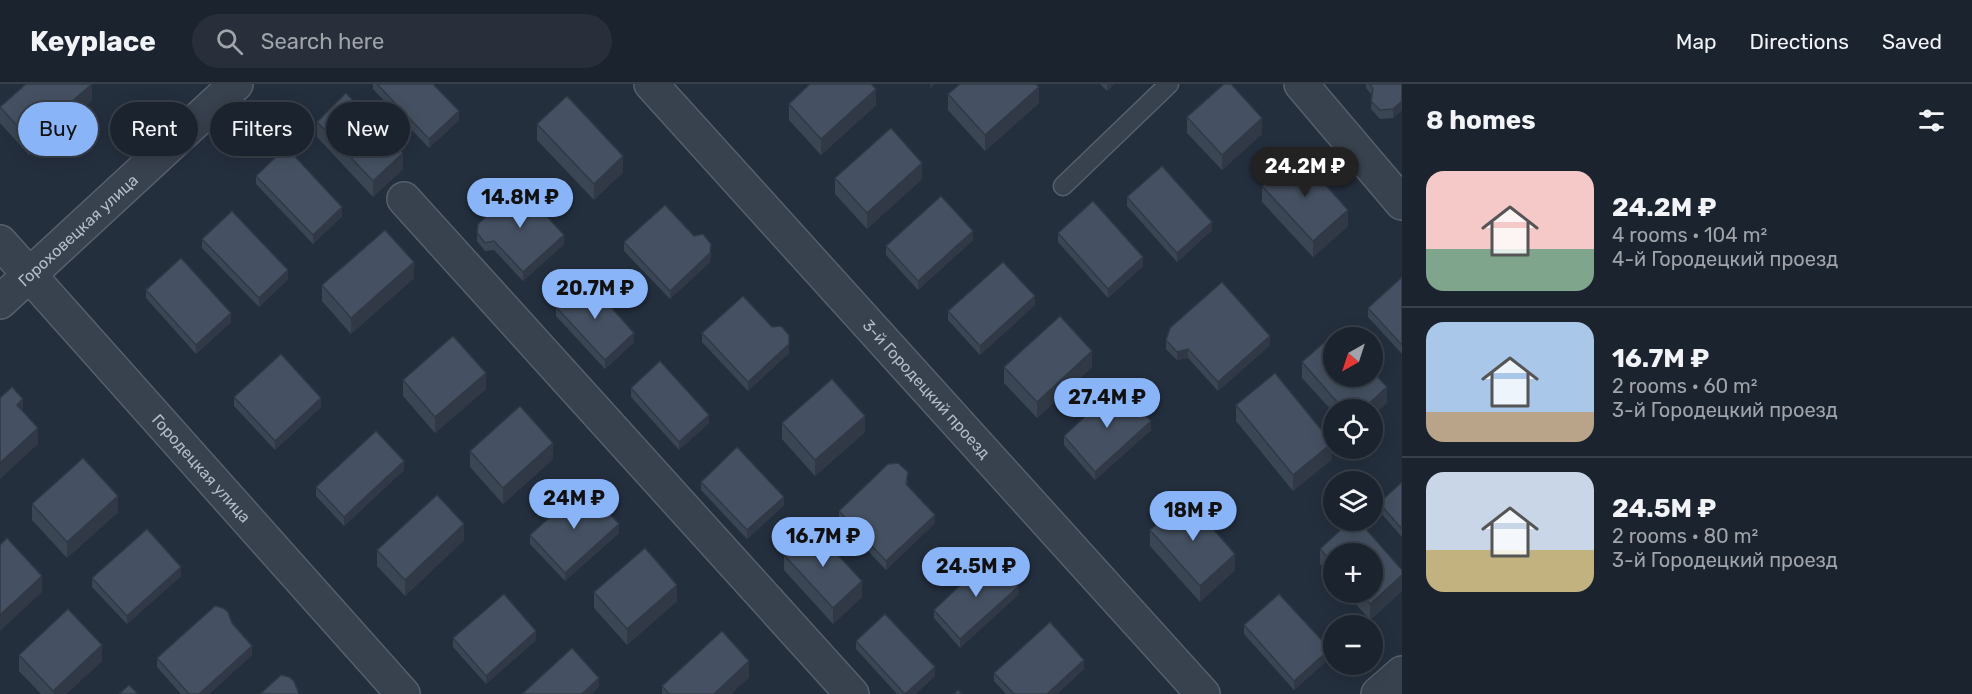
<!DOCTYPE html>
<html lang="en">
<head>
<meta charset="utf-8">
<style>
	:root { --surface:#1b232e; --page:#282f3a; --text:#f1f3f6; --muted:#a0a4aa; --line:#39404a; --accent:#8ab4f8 }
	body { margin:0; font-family:Rubik,sans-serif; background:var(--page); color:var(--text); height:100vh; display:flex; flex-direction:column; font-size:22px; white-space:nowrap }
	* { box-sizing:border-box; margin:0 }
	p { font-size:20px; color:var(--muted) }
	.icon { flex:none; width:33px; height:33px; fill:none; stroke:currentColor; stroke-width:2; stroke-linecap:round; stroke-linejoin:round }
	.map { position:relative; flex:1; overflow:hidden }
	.sheet { display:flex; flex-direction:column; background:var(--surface); width:570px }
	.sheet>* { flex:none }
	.top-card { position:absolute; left:18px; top:18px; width:570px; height:54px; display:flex; gap:12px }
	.needle { width:39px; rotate:219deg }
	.buttons { position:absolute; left:1323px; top:243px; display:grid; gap:12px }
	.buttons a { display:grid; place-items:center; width:60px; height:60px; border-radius:50%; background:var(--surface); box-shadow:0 3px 15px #0003,0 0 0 2px var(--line); font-size:30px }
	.price { position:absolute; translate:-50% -51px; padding:0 14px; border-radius:21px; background:var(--accent); color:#111; font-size:20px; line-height:39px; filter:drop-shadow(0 2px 3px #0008) }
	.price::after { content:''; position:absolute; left:50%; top:36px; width:18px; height:14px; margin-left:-9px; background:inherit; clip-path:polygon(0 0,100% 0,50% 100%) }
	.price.active { background:#222; color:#fff }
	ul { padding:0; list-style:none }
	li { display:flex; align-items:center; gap:18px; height:150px; padding:0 24px }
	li+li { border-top:2px solid var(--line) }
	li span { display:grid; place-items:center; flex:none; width:168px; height:120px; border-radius:18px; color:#555 }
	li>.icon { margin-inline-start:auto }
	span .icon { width:72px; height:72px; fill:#fffc; stroke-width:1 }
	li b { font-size:26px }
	h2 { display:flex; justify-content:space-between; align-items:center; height:72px; padding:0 24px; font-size:26px }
	.tag { padding:0 21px; border-radius:27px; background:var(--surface); box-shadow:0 3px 15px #0003,0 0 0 2px var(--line); font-size:21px; line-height:54px }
	.tag.active { background:var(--accent); color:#111 }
	header { display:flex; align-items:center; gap:36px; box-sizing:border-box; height:84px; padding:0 30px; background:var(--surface); border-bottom:2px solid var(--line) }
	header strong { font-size:28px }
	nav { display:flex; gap:33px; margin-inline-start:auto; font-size:21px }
	.search { width:420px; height:54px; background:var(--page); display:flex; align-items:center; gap:15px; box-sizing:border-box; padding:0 21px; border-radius:33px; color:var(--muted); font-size:22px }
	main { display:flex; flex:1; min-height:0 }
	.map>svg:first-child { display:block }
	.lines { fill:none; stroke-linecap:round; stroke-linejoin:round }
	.lane-casing { stroke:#565f6c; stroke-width:21 }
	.street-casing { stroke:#565f6c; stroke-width:36 }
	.lane { stroke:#38414e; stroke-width:18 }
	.street { stroke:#38414e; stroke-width:33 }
	.wall { fill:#3b4654 }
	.shaded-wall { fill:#303945 }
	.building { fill:#455162; stroke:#303945; stroke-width:1.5 }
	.labels { text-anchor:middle; stroke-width:5; stroke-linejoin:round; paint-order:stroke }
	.street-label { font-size:16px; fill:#b4bcc9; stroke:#1d2633 }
</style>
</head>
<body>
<header>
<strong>Keyplace</strong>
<div class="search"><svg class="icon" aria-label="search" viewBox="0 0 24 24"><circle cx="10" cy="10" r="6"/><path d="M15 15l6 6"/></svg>Search here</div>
<nav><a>Map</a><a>Directions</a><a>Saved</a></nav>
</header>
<main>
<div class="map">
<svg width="1402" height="610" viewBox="0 0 1402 610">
	<rect width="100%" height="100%" fill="#242f3e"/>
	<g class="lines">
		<defs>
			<path id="lane" d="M1063 102 1169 0"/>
			<g id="street">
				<path id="s1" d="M651 0 1203 610"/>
				<path d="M1301 0 1402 119"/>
				<path d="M404 115 852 610"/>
				<path id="s2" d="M0 158 403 610"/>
				<path id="s3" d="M0 218 236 0"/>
				<path d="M1378 610 1402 589"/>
			</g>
		</defs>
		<use href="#lane" class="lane-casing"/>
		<use href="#street" class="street-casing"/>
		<use href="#lane" class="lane"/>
		<use href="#street" class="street"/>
	</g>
	<g class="wall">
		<path d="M373 0H433L459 36 429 64 373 5Z"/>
		<path d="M1100 0H1114L1107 7Z"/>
		<path d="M1366 0H1402V26L1393 34 1380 35 1371 25 1372 11 1366 4Z"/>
		<path d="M948 10 1039 19 985 67 948 26Z"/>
		<path d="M92 16 29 71 0 39V23Z"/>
		<path d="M789 20 876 21 821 71 789 36Z"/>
		<path d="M1187 33 1262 50 1222 86 1187 49Z"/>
		<path d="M317 38 403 85 373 113 317 53Z"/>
		<path d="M537 40 623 88 594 116 537 56Z"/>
		<path d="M256 92 342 132 313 160 256 100Z"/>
		<path d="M835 94 922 95 867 145 835 110Z"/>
		<path d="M1262 102 1348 142 1313 173 1262 118Z"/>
		<path d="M1127 113 1212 146 1177 178 1127 122Z"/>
		<path d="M477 149 564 160 523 197 494 166 485 167 477 157Z"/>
		<path d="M1058 149 1143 182 1108 214 1058 158Z"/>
		<path d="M202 155 288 195 259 223 202 164Z"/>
		<path d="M973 156 918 206 886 171V162Z"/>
		<path d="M624 158 711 169 710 178 670 215 624 167Z"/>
		<path d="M1402 193V270L1368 233V224Z"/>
		<path d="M414 194 351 250 322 217V201Z"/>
		<path d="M146 206 231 238 196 270 146 214Z"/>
		<path d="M1035 221 980 271 948 236V227Z"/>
		<path d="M556 223 634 258 605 285 556 232Z"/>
		<path d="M702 249 789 269 748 307 702 258Z"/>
		<path d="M1166 256 1270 261 1218 307 1188 274 1177 276 1166 265Z"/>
		<path d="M1302 278 1387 319 1372 332V326H1334V329L1302 294Z"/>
		<path d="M1004 283H1092L1037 334 1004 299Z"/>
		<path d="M403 296 486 305 435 349 403 312Z"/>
		<path d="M631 304 709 339 679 366 631 313Z"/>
		<path d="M234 313 321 323 275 366 234 322Z"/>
		<path d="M1236 321 1332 375 1293 407 1236 337Z"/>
		<path d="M782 339 865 348 815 392 782 355Z"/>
		<path d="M1151 346 1095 396 1064 361V352Z"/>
		<path d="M470 367 553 375 503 420 470 383Z"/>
		<path d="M404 386 344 442 316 412V403Z"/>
		<path d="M908 396 907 401 935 439 886 486 839 436V427Z"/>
		<path d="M701 398 784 421 747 455 701 406Z"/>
		<path d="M1402 398V453L1379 427V419Z"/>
		<path d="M32 420 118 428 67 474 32 436Z"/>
		<path d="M1150 446 1235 486 1200 518 1150 462Z"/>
		<path d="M619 449 565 497 530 460V451Z"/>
		<path d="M464 456 405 512 377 482V466Z"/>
		<path d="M1320 465 1402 486V507L1370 536 1345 508H1372L1334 470V495L1320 480Z"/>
		<path d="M784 471 862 513 833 540 784 486Z"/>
		<path d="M181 492 127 540 92 503V494Z"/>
		<path d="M594 508 677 517 627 561 594 524Z"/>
		<path d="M1019 510 960 564 934 534V526Z"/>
		<path d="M232 539 252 571 209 610H181L157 583V574Z"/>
		<path d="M1244 541 1330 574 1294 606 1244 550Z"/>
		<path d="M453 554 536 556 486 600 453 563Z"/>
		<path d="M856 557 935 592 915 610H897L856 565Z"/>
		<path d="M19 571 102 577 66 610H41L19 587Z"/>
		<path d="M1084 585 1057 610H1006L994 597V589Z"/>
		<path d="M749 593 731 610H662V602Z"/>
	</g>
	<g class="shaded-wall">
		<path d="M92 0V16L29 71V55Z"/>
		<path d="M930 0H935L930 5Z"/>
		<path d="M1107 0H1114L1107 7Z"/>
		<path d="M1039 3V19L985 67V51Z"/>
		<path d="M876 5V21L821 71V55Z"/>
		<path d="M1402 17V26L1393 34V25Z"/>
		<path d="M459 27V36L429 64V55Z"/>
		<path d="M1262 34V50L1222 86V71Z"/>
		<path d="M403 69V85L373 113V97Z"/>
		<path d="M623 72V88L594 116V100Z"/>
		<path d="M922 79V95L867 145V129Z"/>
		<path d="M342 123V132L313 160V151Z"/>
		<path d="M1348 126V142L1313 173V157Z"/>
		<path d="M1212 138V146L1177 178V169Z"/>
		<path d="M973 147V156L918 206V197Z"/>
		<path d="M564 151V160L523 197V188Z"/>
		<path d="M711 160 710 178 670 215V207Z"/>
		<path d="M1143 173V182L1108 214V205Z"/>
		<path d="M414 178V194L351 250V234Z"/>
		<path d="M288 186V195L259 223V214Z"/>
		<path d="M1035 212V221L980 271V262Z"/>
		<path d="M231 229V238L196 270V261Z"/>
		<path d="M634 249V258L605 285V276Z"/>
		<path d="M789 251V269L748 307V298Z"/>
		<path d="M1270 252V261L1218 307V298Z"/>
		<path d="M1188 265V274L1177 276V268Z"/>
		<path d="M1092 267V283L1037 334V318Z"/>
		<path d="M486 289V305L435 349V333Z"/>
		<path d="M1387 303V319L1372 332V326H1362Z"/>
		<path d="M321 314V323L275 366V357Z"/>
		<path d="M23 315V331L17 321Z"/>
		<path d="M709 331V339L679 366V358Z"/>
		<path d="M865 332V348L815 392V376Z"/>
		<path d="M1151 337V346L1095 396V388Z"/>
		<path d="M38 344V360L0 395V379Z"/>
		<path d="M553 359V375L503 420V404Z"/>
		<path d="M1332 359V375L1293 407V391Z"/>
		<path d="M404 377V386L344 442V433Z"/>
		<path d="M118 412V428L67 474V458Z"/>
		<path d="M784 413V421L747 455V446Z"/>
		<path d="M935 431V439L886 486V477Z"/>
		<path d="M464 440V456L405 512V496Z"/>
		<path d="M619 440V449L565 497V489Z"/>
		<path d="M1235 470V486L1200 518V502Z"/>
		<path d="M181 483V492L127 540V532Z"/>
		<path d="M1402 491V507L1370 536V520Z"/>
		<path d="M42 492V508L0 547V531Z"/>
		<path d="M862 497V513L833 540V524Z"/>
		<path d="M677 501V517L627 561V545Z"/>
		<path d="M1019 502V510L960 564V555Z"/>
		<path d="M536 547V556L486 600V592Z"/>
		<path d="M102 561V577L66 610H53V607Z"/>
		<path d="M252 562V571L209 610H199Z"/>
		<path d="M1330 565V574L1294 606V597Z"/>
		<path d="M1084 576V585L1057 610H1047Z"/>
		<path d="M749 577V593L731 610H714Z"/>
		<path d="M935 583V592L915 610H905Z"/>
		<path d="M599 594V603L592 610H582Z"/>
	</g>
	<g class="building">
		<path d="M26 0H92L29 55 0 23Z"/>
		<path d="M377 0H433L459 27 429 55Z"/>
		<path d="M810 0H871L876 5 821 55 789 20Z"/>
		<path d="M960 0H1036L1039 3 985 51 948 10Z"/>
		<path d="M1224 0H1231L1262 34 1222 71 1187 33Z"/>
		<path d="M1369 0H1402V17L1393 25 1380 26 1371 17 1373 4Z"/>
		<path d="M346 9 403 69 373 97 317 38Z"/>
		<path d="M567 12 623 72 594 100 537 40Z"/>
		<path d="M891 44 922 79 867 129 835 94Z"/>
		<path d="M286 63 342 123 313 151 256 92Z"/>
		<path d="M1298 70 1348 126 1313 157 1262 102Z"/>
		<path d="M1162 82 1212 138 1177 169 1127 113Z"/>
		<path d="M519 102 564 151 523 188 494 157 485 159 477 149 478 140Z"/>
		<path d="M941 112 973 147 918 197 886 162Z"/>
		<path d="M1093 117 1143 173 1108 205 1058 149Z"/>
		<path d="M665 121 694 152 703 150 711 160 710 169 670 207 624 158Z"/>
		<path d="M232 127 288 186 259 214 202 155Z"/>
		<path d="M385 146 414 178 351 234 322 201Z"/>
		<path d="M181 174 231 229 196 261 146 206Z"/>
		<path d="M1003 178 1035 212 980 262 948 227Z"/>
		<path d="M1402 193V261L1368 224Z"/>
		<path d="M586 195 634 249 605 276 556 223Z"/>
		<path d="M1222 198 1270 252 1218 298 1188 265 1177 268 1166 256 1170 244Z"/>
		<path d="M743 212 772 243 781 242 789 251V260L748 298 702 249Z"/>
		<path d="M1060 232 1092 267 1037 318 1004 283Z"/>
		<path d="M1337 247 1343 254H1334V292H1372V287L1387 303 1362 326H1344L1302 278Z"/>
		<path d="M453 252 486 289 435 333 403 296Z"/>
		<path d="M281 270 321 314 275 357 234 313Z"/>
		<path d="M660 277 709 331 679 358 631 304Z"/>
		<path d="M1275 289 1332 359 1293 391 1236 321Z"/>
		<path d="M832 295 865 332 815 376 782 339Z"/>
		<path d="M1118 302 1151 337 1095 388 1064 352Z"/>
		<path d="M12 303 23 315 17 321 38 344 0 379V314Z"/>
		<path d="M520 322 553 359 503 404 470 367Z"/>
		<path d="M376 347 404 377 344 433 316 403Z"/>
		<path d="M737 363 784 413 747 446 701 398Z"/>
		<path d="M83 374 118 412 67 458 32 420Z"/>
		<path d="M898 379 908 388 906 400 935 431 886 477 839 427 888 380Z"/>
		<path d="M1402 398V445L1379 419Z"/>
		<path d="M584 402 619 440 565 489 530 451Z"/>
		<path d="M437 411 464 440 405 496 377 466Z"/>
		<path d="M1186 414 1235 470 1200 502 1150 446Z"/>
		<path d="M1351 436H1358L1402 486V491L1370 520 1359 508H1372V470H1334V480L1320 465Z"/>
		<path d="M813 444 862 497 833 524 784 471Z"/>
		<path d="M147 445 181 483 127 532 92 494Z"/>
		<path d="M7 454 42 492 0 531V461Z"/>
		<path d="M645 464 677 501 627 545 594 508Z"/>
		<path d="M991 472 1019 502 960 555 934 526Z"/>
		<path d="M504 510 536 547 486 592 453 554Z"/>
		<path d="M1279 510 1330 565 1294 597 1244 541Z"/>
		<path d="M215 522 223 524 228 528 232 539 252 562 199 610H189L157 574Z"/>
		<path d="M68 525 102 561 53 607 19 571Z"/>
		<path d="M885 530 935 583 905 610 856 557Z"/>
		<path d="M1050 538 1084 576 1047 610H1014L994 589Z"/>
		<path d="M722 547 749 577 714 610H669L662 602Z"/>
		<path d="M572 564 599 594 582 610H522Z"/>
		<path d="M281 591 289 593 294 597 299 610H260Z"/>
		<path d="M129 601 138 610H119Z"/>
		<path d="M958 606 962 610H954Z"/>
	</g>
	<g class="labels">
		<g class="street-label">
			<text dy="6" stroke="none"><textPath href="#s3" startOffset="106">Гороховецкая улица</textPath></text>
			<text dy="6" stroke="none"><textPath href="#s1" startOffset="411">3-й Городецкий проезд</textPath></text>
			<text dy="6" stroke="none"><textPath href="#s2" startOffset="303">Городецкая улица</textPath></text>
		</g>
	</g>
</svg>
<div class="buttons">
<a><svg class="needle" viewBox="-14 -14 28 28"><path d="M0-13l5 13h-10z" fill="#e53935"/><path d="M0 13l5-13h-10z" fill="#a0a4aa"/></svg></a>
<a><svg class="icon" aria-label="locate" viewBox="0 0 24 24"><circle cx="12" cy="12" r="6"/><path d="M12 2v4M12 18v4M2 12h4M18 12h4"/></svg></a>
<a><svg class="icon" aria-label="layers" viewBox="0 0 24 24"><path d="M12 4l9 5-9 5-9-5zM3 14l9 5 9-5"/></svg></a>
<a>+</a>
<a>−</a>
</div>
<b class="price active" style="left:1305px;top:114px">24.2M ₽</b>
<b class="price" style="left:520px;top:145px">14.8M ₽</b>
<b class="price" style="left:595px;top:236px">20.7M ₽</b>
<b class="price" style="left:1107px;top:345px">27.4M ₽</b>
<b class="price" style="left:574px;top:446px">24M ₽</b>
<b class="price" style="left:1193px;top:458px">18M ₽</b>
<b class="price" style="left:823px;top:484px">16.7M ₽</b>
<b class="price" style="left:976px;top:514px">24.5M ₽</b>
<div class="top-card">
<a class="tag active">Buy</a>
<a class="tag">Rent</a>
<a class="tag">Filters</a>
<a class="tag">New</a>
</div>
</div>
<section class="sheet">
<h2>8 homes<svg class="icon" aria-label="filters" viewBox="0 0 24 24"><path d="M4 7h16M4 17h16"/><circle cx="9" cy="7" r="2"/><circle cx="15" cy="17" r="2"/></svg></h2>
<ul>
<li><span style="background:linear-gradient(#f6c9c9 65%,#7fa58c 0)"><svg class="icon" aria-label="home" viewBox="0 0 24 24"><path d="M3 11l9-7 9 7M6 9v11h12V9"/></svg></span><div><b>24.2M ₽</b><p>4 rooms · 104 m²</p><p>4-й Городецкий проезд</p></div></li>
<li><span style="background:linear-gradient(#a9c7e8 75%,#b9a48a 0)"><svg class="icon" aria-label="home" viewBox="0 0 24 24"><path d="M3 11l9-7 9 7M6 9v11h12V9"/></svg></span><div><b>16.7M ₽</b><p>2 rooms · 60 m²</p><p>3-й Городецкий проезд</p></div></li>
<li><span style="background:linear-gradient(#c9d6e8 65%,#c2b280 0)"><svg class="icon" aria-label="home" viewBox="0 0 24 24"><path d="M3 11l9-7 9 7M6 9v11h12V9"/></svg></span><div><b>24.5M ₽</b><p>2 rooms · 80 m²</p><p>3-й Городецкий проезд</p></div></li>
</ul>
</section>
</main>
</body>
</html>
